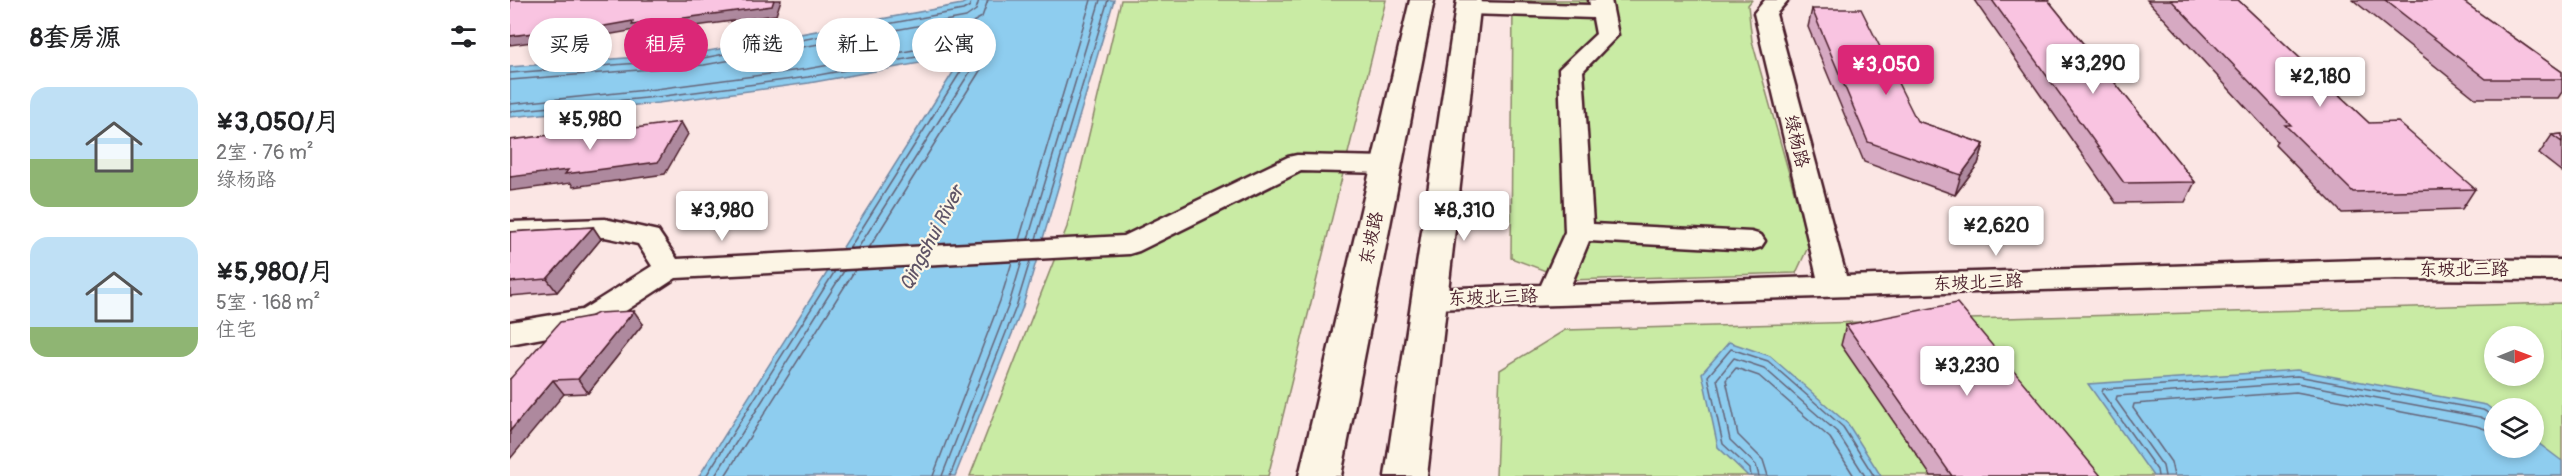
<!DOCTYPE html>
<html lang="zh">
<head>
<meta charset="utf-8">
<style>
	:root { --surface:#fff; --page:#f6f6f6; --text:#202124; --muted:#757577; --accent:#db2777 }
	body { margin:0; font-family:Pangolin,"LXGW WenKai TC",sans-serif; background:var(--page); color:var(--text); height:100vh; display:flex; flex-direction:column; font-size:22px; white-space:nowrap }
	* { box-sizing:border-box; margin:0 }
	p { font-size:20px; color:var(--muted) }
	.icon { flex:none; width:33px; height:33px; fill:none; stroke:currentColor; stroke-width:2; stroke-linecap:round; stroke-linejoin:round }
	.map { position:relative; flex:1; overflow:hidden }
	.sheet { display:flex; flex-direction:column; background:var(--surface); width:510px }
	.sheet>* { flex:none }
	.top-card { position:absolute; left:18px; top:18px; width:570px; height:54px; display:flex; gap:12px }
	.needle { width:39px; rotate:89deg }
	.buttons { position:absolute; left:1974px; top:326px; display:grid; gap:12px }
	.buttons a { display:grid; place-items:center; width:60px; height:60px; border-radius:50%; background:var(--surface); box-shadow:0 3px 9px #0003; font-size:30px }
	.price { position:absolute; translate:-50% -51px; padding:0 14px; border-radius:6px; background:#fff; color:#222; font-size:20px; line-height:39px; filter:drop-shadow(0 2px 3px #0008) }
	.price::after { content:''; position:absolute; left:50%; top:36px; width:18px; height:14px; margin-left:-9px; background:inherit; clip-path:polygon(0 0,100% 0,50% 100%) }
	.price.current { background:var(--accent); color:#fff }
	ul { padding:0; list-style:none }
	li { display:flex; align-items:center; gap:18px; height:150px; padding:0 30px }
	li span { display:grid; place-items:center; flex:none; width:168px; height:120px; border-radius:18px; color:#555 }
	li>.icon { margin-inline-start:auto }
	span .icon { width:72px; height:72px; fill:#fffc; stroke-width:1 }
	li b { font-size:26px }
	h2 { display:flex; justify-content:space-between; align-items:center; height:72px; padding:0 30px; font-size:26px }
	.pill { padding:0 21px; border-radius:27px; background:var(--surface); box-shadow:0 3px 9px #0003; font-size:21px; line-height:54px }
	.pill.current { background:var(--accent); color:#fff }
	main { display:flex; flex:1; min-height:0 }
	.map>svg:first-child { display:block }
	.green { fill:#c9eba4; stroke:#8a8568; stroke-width:1.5; fill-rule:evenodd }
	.water { fill:#8ecdef; stroke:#7387a1; stroke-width:1.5 }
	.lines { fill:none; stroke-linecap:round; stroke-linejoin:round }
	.shore { stroke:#656579; stroke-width:1.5 }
	.minor-casing { stroke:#4a1f2b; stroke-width:5 }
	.secondary-casing { stroke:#4a1f2b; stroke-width:5 }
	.minor { fill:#fcf5e5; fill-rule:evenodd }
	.secondary { fill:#fcf5e5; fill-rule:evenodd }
	.wall { fill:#d6a9c2; stroke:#4a1f2b; stroke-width:1.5 }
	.shaded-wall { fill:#ae899e; stroke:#4a1f2b; stroke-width:1.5 }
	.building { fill:#f9c4e1; stroke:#4a1f2b; stroke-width:1.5 }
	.labels { text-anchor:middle; stroke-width:4.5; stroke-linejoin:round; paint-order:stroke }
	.street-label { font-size:18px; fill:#4a1f2b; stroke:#fcf5e5 }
	.water-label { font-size:20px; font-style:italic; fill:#5e5366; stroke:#fcf5e5 }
</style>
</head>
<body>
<main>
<section class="sheet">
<h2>8套房源<svg class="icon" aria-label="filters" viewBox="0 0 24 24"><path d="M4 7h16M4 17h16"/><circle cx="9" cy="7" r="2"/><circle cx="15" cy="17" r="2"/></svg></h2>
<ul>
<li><span style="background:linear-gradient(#bfe0f5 60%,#8fb573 0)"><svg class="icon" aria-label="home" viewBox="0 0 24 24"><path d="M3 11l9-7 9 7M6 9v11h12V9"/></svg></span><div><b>¥3,050/月</b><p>2室 · 76 m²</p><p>绿杨路</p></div></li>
<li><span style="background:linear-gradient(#bfe0f5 75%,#8fb573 0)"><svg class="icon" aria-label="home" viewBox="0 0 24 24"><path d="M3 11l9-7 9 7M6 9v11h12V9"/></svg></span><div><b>¥5,980/月</b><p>5室 · 168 m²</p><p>住宅</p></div></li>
</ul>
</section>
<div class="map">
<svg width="2052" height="476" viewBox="0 0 2052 476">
	<rect width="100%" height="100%" fill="#fbe6e4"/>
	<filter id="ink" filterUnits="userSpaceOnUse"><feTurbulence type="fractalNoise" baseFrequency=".0167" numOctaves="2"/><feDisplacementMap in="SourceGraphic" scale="12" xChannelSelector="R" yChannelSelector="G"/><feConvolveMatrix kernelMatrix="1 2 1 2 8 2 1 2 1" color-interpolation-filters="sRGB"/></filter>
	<g filter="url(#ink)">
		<g class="green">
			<path d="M611 0H876L758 476H460L557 227Z"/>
			<path d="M1003 0H1242L1238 5 1242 41 1299 245 1286 273 1060 280 1001 258Z"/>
			<path d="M2052 303V476H986L990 370 1055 330ZM1984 336H2024V375H1984ZM1984 408H2024V447H1984Z"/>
		</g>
		<g class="water">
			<path d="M459 0H604L512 309 445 476H189L454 55 299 83 148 103 0 117V67L193 52 452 4Z"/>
			<path d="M1219 342 1260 356 1338 424 1371 476H1238L1208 447 1192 373Z"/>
			<path d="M1787 370 1976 405 1984 411V447H2024V440L2052 461V476H1643L1578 384Z"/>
		</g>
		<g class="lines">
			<g class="shore">
				<path d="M0 73 193 58 453 10 460 6 461 0"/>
				<path d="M0 80 194 65 456 17 466 10 469 0"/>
				<path d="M0 104 146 89 297 69 449 42 458 43 466 52 465 64 348 248"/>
				<path d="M0 111 147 97 298 77 450 49 455 50 459 55 458 60 339 249"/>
				<path d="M518 239 590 0"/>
				<path d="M526 239 598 0"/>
				<path d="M509 240 581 0"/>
				<path d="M359 248 473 66C480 39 463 42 450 29L472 17 478 0"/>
				<path d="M196 476 325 271"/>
				<path d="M205 476 334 271"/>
				<path d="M215 476 345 270"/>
				<path d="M423 476 490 301 502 262"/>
				<path d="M432 476 499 304 512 261"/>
				<path d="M440 476 506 307 520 261"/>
				<path d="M1241 476 1240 469 1213 444 1198 376 1221 349 1258 361 1333 427 1364 476"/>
				<path d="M1249 476 1246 465 1220 440 1207 379 1224 358 1254 368 1327 432 1355 476"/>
				<path d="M1258 476 1253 460 1228 435 1216 380 1226 368 1249 376 1320 438 1344 476"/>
				<path d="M1648 476 1647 470 1592 393 1593 389 1787 376 1973 410 1984 416"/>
				<path d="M1655 476 1653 466 1606 400 1607 396 1787 383 1970 417 1984 423"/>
				<path d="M1664 476 1661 462 1623 408 1624 404 1786 392 1966 426 1984 432"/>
			</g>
			<defs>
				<g id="minor">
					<path d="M1079 0H1101L1108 35 1073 71 1083 224 1241 232 1251 235 1255 241 1251 247 1241 250 1079 241 1061 285 1307 277 1244 13 1255 0H1278L1266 14 1336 276 1886 259 2052 260V280L1886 279 921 309 910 306 906 299 910 292 921 289 1031 285 1055 232 1049 69 1086 34 1083 18 958 14 950 13 947 8 950 3 958 2 1080 5Z"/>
					<path d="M787 155 876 157 885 159 889 165 885 171 876 173 791 171 629 251 619 254 166 278 91 327 0 344V322L72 310 142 266 128 244 95 237 0 240V222L95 219 148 231 167 259 614 236 778 157Z"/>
				</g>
				<g id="secondary">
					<path d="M900 0H924L831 476H789Z"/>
					<path d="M947 0H971L917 476H875Z"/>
				</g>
			</defs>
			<use href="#minor" class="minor-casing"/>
			<use href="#secondary" class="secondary-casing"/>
			<use href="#minor" class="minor"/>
			<use href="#secondary" class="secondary"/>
		</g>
		<g class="wall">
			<path d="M1464 0H1538L1685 182 1675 202 1606 203Z"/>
			<path d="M1637 0H1728L1859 123 1965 189 1952 209 1832 213 1765 145 1767 141Z"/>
			<path d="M1843 0H1951L2052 72V92L2048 98H1965Z"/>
			<path d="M1302 9 1407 121 1474 144 1468 164 1445 195 1354 162 1298 27Z"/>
			<path d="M2052 134V172L2029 154 2042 135Z"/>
			<path d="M83 227 91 239 47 292 0 296V232Z"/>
			<path d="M82 316 133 324 78 393 54 394 0 379Z"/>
			<path d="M1336 325 1591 476H1421L1331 345Z"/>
		</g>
		<g class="shaded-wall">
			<path d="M264 0H271L266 15 127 34 125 30 33 46 30 41 0 45V36Z"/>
			<path d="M171 122 178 134 155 174 63 187 61 183 0 191V177Z"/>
			<path d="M1474 144 1468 164 1445 195 1451 175Z"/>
			<path d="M83 227 91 239 47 292 37 279Z"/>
			<path d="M124 311 133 324 78 393 68 379Z"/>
			<path d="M43 380 54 394 0 459V431Z"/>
		</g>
		<g class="building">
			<path d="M0 0H264L262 6 122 25 123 21 27 38 31 32 0 36Z"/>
			<path d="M1482 0H1538L1685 182 1614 183Z"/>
			<path d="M1661 0H1728L1859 123 1888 122 1965 189 1843 192 1775 125H1781Z"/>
			<path d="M1875 0H1951L2052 72V79H1976Z"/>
			<path d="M1302 9H1351L1407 121 1474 144 1451 175 1358 142Z"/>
			<path d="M171 122 148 162 55 174 58 170 0 177V140L49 134 47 138Z"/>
			<path d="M2052 134V142L2042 135Z"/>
			<path d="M83 227 37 279 0 282V232Z"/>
			<path d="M1447 303 1591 476H1442L1336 325Z"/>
			<path d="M124 311 68 379 43 380 0 431V379L50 322 82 316 88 313Z"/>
		</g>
	</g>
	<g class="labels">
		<g class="street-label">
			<text transform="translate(1287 141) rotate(76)" y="6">绿杨路</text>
			<text transform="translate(861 238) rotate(-78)" y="6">东坡路</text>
			<text x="1954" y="275">东坡北三路</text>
			<text transform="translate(1468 282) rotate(-2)" y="6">东坡北三路</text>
			<text transform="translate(983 297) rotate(-2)" y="6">东坡北三路</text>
		</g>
		<g class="water-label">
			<text transform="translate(421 238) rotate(-62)" y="7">Qingshui River</text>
		</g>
	</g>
</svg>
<div class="buttons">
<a><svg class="needle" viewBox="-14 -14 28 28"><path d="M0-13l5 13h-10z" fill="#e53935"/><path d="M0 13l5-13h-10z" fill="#757577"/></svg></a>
<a><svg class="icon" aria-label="layers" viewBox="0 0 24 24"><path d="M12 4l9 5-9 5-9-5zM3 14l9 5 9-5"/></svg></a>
</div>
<b class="price" style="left:1583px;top:95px">¥3,290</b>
<b class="price current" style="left:1376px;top:96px">¥3,050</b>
<b class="price" style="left:1810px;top:108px">¥2,180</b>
<b class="price" style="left:80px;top:151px">¥5,980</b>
<b class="price" style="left:212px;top:242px">¥3,980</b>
<b class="price" style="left:954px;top:242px">¥8,310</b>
<b class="price" style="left:1486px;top:257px">¥2,620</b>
<b class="price" style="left:1457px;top:397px">¥3,230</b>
<div class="top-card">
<a class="pill">买房</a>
<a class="pill current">租房</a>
<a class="pill">筛选</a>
<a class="pill">新上</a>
<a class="pill">公寓</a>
</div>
</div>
</main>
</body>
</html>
